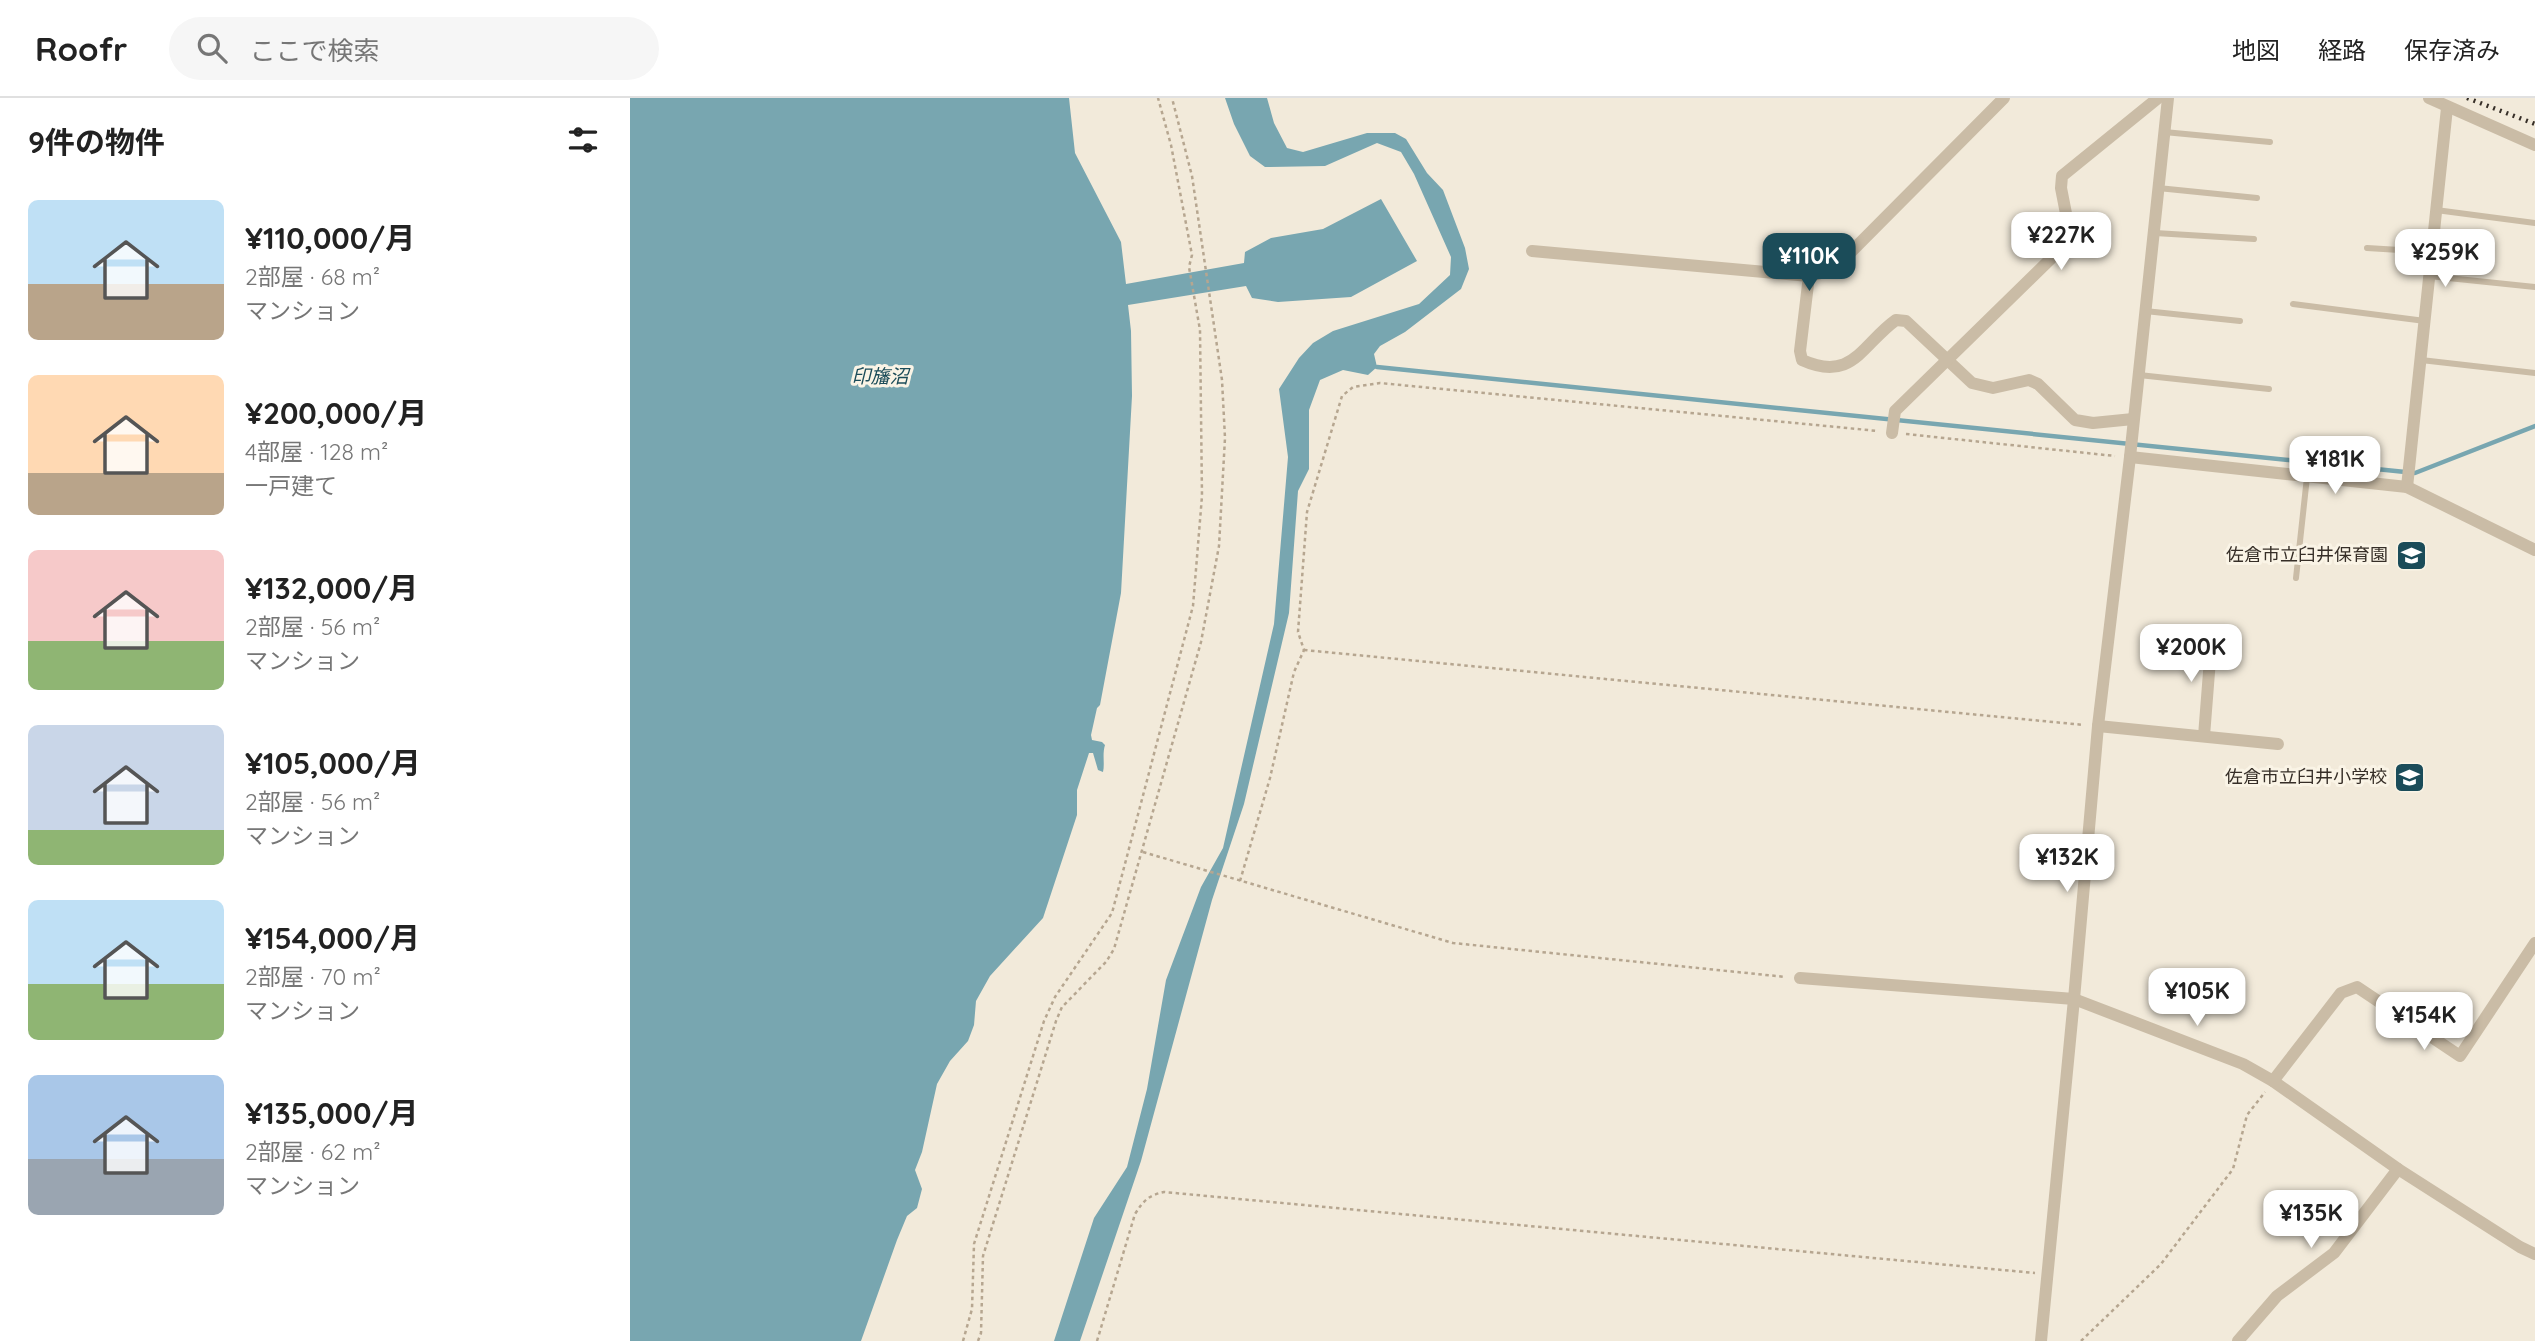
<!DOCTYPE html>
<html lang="ja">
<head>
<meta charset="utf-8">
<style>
	:root { --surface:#fff; --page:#f6f6f6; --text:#222; --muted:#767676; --line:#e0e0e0; --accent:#1b4c59 }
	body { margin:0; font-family:Quicksand,"Noto Sans JP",sans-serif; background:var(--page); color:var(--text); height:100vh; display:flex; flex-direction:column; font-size:26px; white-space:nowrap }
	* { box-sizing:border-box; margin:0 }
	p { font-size:23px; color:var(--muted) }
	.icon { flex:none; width:38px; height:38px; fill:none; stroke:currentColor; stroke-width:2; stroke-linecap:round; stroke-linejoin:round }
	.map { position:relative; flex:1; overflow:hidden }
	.panel { display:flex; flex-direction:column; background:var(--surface); width:630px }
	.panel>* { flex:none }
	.price { position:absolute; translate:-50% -60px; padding:0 16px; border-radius:14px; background:#fff; color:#222; font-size:23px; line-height:46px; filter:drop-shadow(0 2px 4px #0008) }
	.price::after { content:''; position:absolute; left:50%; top:42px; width:21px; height:16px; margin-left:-10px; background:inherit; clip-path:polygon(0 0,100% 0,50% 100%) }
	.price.on { background:var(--accent); color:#fff }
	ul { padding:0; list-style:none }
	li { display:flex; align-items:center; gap:21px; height:175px; padding:0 28px }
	li span { display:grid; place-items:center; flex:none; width:196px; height:140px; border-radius:10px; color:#555 }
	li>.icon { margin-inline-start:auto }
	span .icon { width:84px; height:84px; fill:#fffc; stroke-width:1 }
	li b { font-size:30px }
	h2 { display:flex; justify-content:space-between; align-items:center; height:84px; padding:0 28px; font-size:30px }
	header { display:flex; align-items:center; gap:42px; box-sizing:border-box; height:98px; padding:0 35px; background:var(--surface); border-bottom:2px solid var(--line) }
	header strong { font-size:33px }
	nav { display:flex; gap:38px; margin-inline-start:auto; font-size:24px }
	.search { width:490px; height:63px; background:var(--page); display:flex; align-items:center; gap:18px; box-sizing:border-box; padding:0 24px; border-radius:38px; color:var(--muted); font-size:26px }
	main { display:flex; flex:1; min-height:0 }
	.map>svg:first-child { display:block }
	.water { fill:#78a6b0 }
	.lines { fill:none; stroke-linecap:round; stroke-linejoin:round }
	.stream { stroke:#78a6b0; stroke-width:4.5 }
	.path { stroke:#b6a690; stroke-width:2.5; stroke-dasharray:3.5 3.5; stroke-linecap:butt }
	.lane { stroke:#cabca6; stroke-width:6 }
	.street { stroke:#cabca6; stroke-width:12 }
	.rail { stroke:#362e27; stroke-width:4.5; stroke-dasharray:2 5; stroke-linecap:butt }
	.labels { text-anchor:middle; stroke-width:6; stroke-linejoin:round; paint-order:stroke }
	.poi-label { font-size:18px; fill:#362e27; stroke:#faf4e6; text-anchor:end }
	.water-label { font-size:19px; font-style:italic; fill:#1b4c59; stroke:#faf4e6 }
</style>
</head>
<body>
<header>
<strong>Roofr</strong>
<div class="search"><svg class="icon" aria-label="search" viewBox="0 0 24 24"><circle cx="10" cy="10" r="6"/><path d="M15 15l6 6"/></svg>ここで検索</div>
<nav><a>地図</a><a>経路</a><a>保存済み</a></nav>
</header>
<main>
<section class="panel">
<h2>9件の物件<svg class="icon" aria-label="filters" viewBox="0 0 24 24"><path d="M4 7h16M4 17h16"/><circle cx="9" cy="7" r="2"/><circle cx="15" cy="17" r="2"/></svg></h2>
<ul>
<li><span style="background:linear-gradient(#bfe0f5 60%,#b9a48a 0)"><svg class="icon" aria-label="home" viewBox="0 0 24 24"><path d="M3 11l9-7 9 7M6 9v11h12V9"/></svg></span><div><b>¥110,000/月</b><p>2部屋 · 68 m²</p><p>マンション</p></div></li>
<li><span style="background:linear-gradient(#ffd9b3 70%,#b9a48a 0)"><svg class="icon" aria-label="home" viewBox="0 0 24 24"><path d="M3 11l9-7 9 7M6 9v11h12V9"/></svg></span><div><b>¥200,000/月</b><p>4部屋 · 128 m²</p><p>一戸建て</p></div></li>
<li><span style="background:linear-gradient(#f6c9c9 65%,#8fb573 0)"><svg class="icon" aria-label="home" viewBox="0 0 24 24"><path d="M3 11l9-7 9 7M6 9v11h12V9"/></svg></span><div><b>¥132,000/月</b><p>2部屋 · 56 m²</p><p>マンション</p></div></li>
<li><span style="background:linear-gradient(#c9d6e8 75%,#8fb573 0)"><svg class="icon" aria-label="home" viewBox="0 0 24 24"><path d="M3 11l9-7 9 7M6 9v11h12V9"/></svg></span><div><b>¥105,000/月</b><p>2部屋 · 56 m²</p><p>マンション</p></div></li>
<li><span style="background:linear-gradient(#bfe0f5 60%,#8fb573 0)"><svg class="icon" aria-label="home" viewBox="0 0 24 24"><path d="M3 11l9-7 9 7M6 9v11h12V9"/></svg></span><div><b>¥154,000/月</b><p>2部屋 · 70 m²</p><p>マンション</p></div></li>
<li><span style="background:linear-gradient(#a9c7e8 60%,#9aa5b1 0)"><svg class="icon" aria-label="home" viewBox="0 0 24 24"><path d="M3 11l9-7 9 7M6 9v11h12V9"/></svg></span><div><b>¥135,000/月</b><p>2部屋 · 62 m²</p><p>マンション</p></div></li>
</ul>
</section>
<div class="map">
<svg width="1905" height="1243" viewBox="0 0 1905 1243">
	<rect width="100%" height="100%" fill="#f2eada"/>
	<g class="water">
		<path d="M0 0H439L445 55 491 144 496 186 614 165 615 154 641 140 693 131 751 101 787 163 721 199 648 204 622 200 616 188 498 207 501 233 502 298 491 495 470 607 467 610 461 637 462 642 472 644 475 647C472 657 475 665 473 674L468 672 463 655H459L447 692V717L413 820 360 878 346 903 344 927 338 943 320 963 307 986 292 1054 285 1072 292 1091 287 1110 277 1118 267 1142 231 1243H0Z"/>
		<path d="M595 0H637L644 25 657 50 673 54 737 35H765L776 41 797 75 813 92 835 150 839 171 831 191 775 234 750 248 744 256 747 269 738 277 713 272 690 282 679 312V371L668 393 659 515 614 706 582 802 511 1063 450 1243H424L464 1120 497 1069 517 991 536 882 571 789 593 750 644 526 658 359 649 291 669 260 683 245 703 233 789 206 820 177 821 159 784 76 771 54 747 45 695 68 635 69 620 58 604 26Z"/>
	</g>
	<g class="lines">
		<path class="stream" d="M747 269 1785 375 1905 328"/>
		<g class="path">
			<path d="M1276 336 1485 358"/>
			<path d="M674 552 1454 627"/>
			<path d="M513 754 823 845 1156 879"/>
			<path d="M610 783 640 680 664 574 674 552 668 534 677 414 712 298 723 289 750 285 1248 333"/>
			<path d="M333 1243 342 1211 344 1146 414 923 425 899 482 815 563 508 572 398 570 232 559 169 562 157 541 47 528 0"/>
			<path d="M348 1243 351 1235 353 1158 426 923 432 909 476 864 484 851 571 544 589 448 595 340 592 282 562 78 542 0"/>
			<path d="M467 1243 505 1116C513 1103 519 1097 534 1094L1405 1175"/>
			<path d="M1451 1243 1531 1166 1603 1071 1617 1017 1635 994"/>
		</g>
		<g class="lane">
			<path d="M1534 34 1640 44"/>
			<path d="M1528 90 1627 100"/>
			<path d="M1806 112 1905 125"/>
			<path d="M1525 135 1624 141"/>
			<path d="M1737 150 1802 154"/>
			<path d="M1799 178 1905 189"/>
			<path d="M1663 206 1795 223"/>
			<path d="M1515 213 1610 223"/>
			<path d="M1791 262 1905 275"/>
			<path d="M1509 277 1639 291"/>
			<path d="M1666 480 1677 379"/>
		</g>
		<g class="street">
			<path d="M1799 0 1905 47"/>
			<path d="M902 153 1179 178 1191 175 1210 165 1374 0"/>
			<path d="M1179 178 1170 253 1172 262C1223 285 1232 246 1266 222L1276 223 1342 285 1363 290 1399 282 1408 286 1445 322 1463 325 1503 321"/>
			<path d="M1262 335 1265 313 1441 141 1431 90 1432 78 1528 0"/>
			<path d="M1500 359 1777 389 1905 452"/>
			<path d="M1777 389 1817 10"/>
			<path d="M1468 628 1648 646"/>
			<path d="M1574 638 1582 536"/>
			<path d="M1170 880 1444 901 1613 966 1643 983 1768 1071 1890 1149 1905 1156"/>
			<path d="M1643 983 1711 895 1727 889 1830 958 1905 845"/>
			<path d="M1411 1243 1444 901 1468 628 1500 359 1538 0"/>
			<path d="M1608 1243 1647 1198 1704 1155 1768 1071"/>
		</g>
		<path class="rail" d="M1837 0 1905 26"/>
	</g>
	<defs>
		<symbol id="school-square" viewBox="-11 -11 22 22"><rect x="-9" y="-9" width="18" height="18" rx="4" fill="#1b4c59" stroke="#faf4e6"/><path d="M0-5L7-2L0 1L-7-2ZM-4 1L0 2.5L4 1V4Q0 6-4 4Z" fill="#fff"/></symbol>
	</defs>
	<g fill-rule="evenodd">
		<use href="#school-square" x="1764" y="440" width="35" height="35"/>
		<use href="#school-square" x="1762" y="662" width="35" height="35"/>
	</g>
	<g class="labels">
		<g class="poi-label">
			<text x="1758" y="463">佐倉市立臼井保育園</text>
			<text x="1757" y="685">佐倉市立臼井小学校</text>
		</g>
		<g class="water-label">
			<text x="250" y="285">印旛沼</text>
		</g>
	</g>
</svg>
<b class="price" style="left:1431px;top:174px">¥227K</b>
<b class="price" style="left:1815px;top:191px">¥259K</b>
<b class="price on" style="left:1179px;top:195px">¥110K</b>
<b class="price" style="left:1705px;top:398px">¥181K</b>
<b class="price" style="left:1561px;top:586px">¥200K</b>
<b class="price" style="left:1437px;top:796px">¥132K</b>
<b class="price" style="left:1567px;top:930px">¥105K</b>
<b class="price" style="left:1794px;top:954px">¥154K</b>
<b class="price" style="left:1681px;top:1152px">¥135K</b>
</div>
</main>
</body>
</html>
